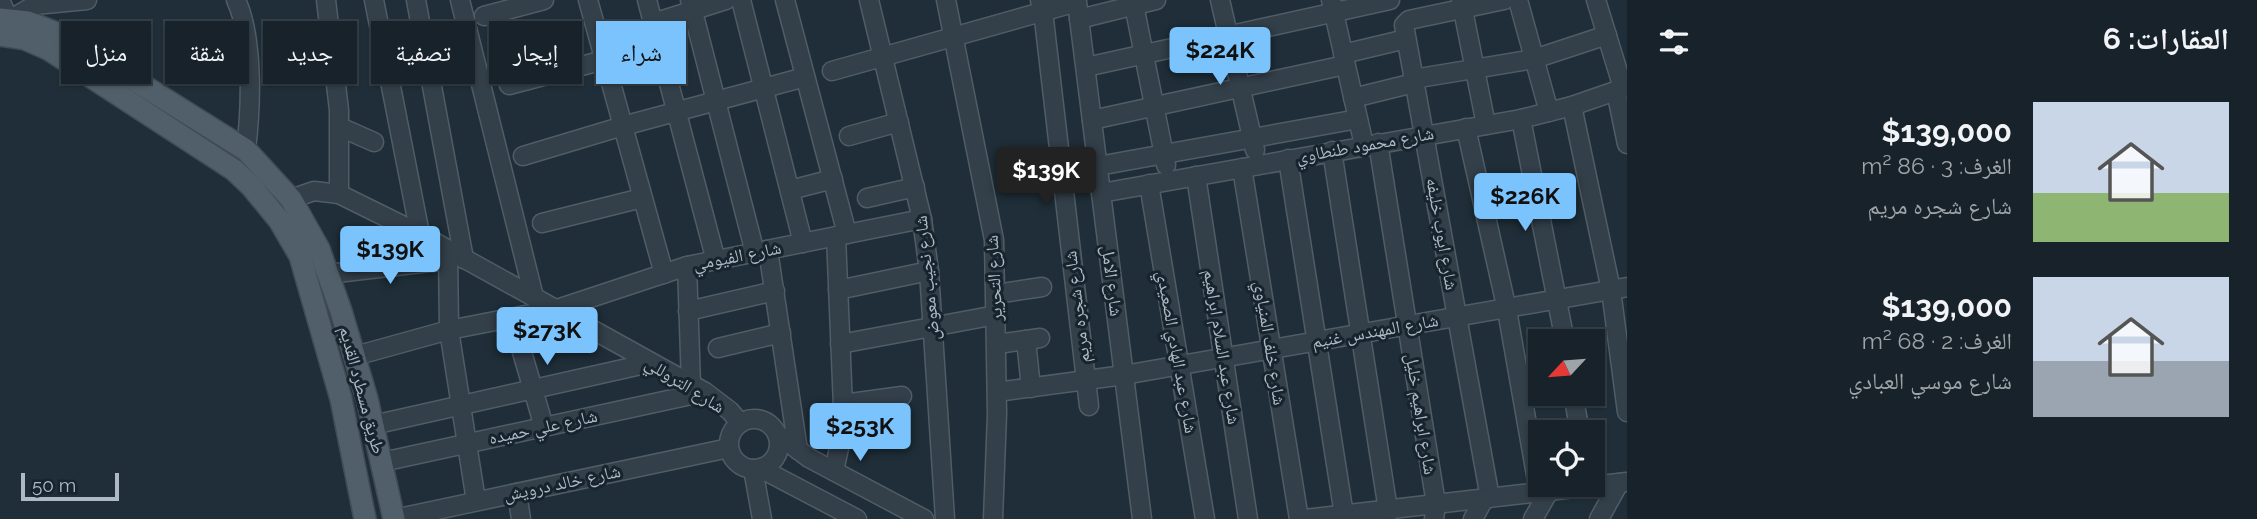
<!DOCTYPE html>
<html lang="ar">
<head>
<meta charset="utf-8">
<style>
	:root { --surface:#17222a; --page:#202a32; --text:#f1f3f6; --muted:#9ea4a8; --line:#363f47; --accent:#7bc3fd }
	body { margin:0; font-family:Raleway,"Noto Naskh Arabic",sans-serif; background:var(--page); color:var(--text); direction:rtl; height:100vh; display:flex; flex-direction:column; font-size:26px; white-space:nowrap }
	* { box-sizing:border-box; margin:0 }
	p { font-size:23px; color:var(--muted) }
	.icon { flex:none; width:38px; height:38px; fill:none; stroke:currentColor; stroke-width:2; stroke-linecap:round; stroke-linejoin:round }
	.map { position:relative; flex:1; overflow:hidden; direction:ltr }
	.drawer { display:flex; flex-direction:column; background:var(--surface); width:630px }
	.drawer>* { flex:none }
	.hud { position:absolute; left:21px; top:21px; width:665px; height:63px; direction:rtl; display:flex; gap:14px }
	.needle { width:46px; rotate:244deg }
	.tools { position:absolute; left:1528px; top:329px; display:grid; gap:14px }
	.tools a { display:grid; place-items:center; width:77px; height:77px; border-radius:0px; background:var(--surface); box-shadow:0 2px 5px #0004,0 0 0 2px var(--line); font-size:35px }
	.scale { position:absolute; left:21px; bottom:18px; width:98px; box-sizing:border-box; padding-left:7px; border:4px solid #adbac5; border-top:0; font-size:19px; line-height:24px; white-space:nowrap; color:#adbac5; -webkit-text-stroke:5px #18242d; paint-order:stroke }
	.price { position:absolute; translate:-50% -60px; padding:0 16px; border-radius:7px; background:var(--accent); color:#111; font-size:23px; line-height:46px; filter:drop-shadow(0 2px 4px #0008) }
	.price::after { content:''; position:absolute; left:50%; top:42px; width:21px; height:16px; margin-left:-10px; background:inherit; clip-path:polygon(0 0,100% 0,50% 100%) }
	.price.active { background:#222; color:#fff }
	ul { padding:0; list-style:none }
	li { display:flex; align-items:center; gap:21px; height:175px; padding:0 28px }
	li span { display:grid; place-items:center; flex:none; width:196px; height:140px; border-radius:0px; color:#555 }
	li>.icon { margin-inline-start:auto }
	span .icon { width:84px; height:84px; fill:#fffc; stroke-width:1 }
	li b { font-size:30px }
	h2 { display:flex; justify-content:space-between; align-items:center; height:84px; padding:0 28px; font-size:30px }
	.chip { padding:0 24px; border-radius:0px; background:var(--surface); box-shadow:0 2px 5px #0004,0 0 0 2px var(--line); font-size:24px; line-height:63px }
	.chip.active { background:var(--accent); color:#111 }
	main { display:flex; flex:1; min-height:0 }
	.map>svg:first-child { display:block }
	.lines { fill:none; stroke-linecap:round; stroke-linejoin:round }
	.minor-casing { stroke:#505d66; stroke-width:21 }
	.major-casing { stroke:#3f4b55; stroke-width:24 }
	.minor { stroke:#333f49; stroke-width:18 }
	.major { stroke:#505f69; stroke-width:21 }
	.labels { text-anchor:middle; stroke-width:6; stroke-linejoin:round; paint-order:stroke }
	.street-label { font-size:18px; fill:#adbac5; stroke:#18242d }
</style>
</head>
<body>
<main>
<section class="drawer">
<h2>العقارات: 6<svg class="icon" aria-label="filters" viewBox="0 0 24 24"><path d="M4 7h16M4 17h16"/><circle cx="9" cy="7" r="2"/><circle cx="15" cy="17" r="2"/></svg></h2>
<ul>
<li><span style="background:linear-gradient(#c9d6e8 65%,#8fb573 0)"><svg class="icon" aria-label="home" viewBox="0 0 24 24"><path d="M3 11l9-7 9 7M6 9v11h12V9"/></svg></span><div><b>$139,000</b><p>الغرف: 3 · 86 m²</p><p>شارع شجره مريم</p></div></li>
<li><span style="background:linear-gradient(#c9d6e8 60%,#9aa5b1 0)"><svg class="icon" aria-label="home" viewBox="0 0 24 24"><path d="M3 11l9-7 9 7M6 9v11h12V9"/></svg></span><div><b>$139,000</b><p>الغرف: 2 · 68 m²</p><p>شارع موسي العبادي</p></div></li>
</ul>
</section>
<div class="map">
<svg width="1627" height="519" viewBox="0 0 1627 519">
	<rect width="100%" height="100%" fill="#1f2e38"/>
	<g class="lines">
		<defs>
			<g id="minor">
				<path d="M0 0 9 20 35 5 87 0"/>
				<path d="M236 0C254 39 251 108 246 150"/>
				<path d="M326 0 339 110V194"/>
				<path d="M374 0 420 234"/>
				<path d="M416 0 464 259"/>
				<path d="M460 0 534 297"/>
				<path d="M588 0 664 274"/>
				<path d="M647 0 716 261"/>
				<path d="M690 0 755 253"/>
				<path d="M741 0 803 243"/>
				<path d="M785 0 847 234"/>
				<path d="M869 0 922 219 929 271 945 519"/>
				<path d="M946 0 994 240 997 414 993 519"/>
				<path d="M1040 0 1043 11 1089 406"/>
				<path d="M1133 0 1166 165"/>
				<path d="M1220 0 1255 150"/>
				<path d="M1331 0 1364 145"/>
				<path d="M1461 0 1486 125"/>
				<path d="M1518 0 1549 112"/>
				<path d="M1596 0 1623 88"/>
				<path d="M484 16 544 0"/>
				<path d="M1079 19 1156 0"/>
				<path d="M653 23 726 0"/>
				<path d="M1343 54 1406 39"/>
				<path d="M1086 67 1390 0"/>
				<path d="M832 71 1077 2 1142 519"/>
				<path d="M1413 79 1534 59 1607 35"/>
				<path d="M509 85 604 60"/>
				<path d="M1616 91 1627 144"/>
				<path d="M1353 98 1414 83"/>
				<path d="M1572 106 1611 290 1627 412"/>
				<path d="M1521 119 1565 341"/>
				<path d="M1092 120 1345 65"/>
				<path d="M340 127 374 142"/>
				<path d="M1466 128 1507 310 1539 492"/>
				<path d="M849 136 899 122"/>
				<path d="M1378 143 1436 504 1434 519"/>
				<path d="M1332 151 1388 510 1386 519"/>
				<path d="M523 156 623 126 805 77"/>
				<path d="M1288 159 1344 515"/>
				<path d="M1098 166 1358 119"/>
				<path d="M1242 168 1299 519"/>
				<path d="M1196 176 1248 519"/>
				<path d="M1149 184 1205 519"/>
				<path d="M790 190 833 179"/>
				<path d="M1101 193 1521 119 1572 106 1627 87"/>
				<path d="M867 198 915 187"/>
				<path d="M291 199 314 191 339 194 420 234 705 392 730 411 740 423"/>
				<path d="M542 223 642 198"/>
				<path d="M448 250 449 330 476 501"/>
				<path d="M768 250 798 450"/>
				<path d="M687 266 691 385"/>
				<path d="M328 274 448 260"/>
				<path d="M838 290 929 271"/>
				<path d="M996 294 1042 287"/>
				<path d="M688 311 775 291"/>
				<path d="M512 318 544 427"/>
				<path d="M1026 340 1031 388"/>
				<path d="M840 344 996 315"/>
				<path d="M997 344 1040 338"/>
				<path d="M718 348 781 333"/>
				<path d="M355 356 449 330 557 309 687 266 922 219"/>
				<path d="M997 392 1124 375 1627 287"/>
				<path d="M1573 394 1580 432"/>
				<path d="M843 404 902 396"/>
				<circle cx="754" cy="444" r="25"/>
				<path d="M373 425 650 363"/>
				<path d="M777 434 809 458 924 519"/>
				<path d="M382 462 705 392"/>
				<path d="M760 468 857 519"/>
				<path d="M753 469 762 519"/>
				<path d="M834 471 841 439 843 407 836 236"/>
				<path d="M517 493 521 519"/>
				<path d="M1490 498 1404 25 1409 20 1504 0"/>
				<path d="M394 519 729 448"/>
				<path d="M1305 519 1627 482"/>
				<path d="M1473 519 1484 499"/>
				<path d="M1533 519 1549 491"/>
				<path d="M1599 519 1619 483"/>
			</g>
			<g id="major">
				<path d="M0 19 28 22 64 36 246 150 291 199 319 249 341 311 367 399 394 519"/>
				<path d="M0 35 25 39 48 49 234 170 251 186 279 220 300 256 341 399 365 519"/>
			</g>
		</defs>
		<use href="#minor" class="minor-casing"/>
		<use href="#major" class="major-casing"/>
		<use href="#minor" class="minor"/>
		<use href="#major" class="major"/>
	</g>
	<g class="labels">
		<g class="street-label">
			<text transform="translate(1365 145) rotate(-10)" y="6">شارع محمود طنطاوي</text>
			<text transform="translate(1442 234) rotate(80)" y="6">شارع ايوب خليفه</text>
			<text transform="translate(737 256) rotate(-11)" y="6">شارع الفيومي</text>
			<text transform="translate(927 278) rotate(-96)" y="6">شارع نجيب معوض</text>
			<text transform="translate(994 278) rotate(-93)" y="6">شارع التحرير</text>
			<text transform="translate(1112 281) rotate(83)" y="6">شارع الامل</text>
			<text transform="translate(1077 307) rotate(-97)" y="6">شارع شجره مريم</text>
			<text transform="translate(1375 331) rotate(-10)" y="6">شارع المهندس غنيم</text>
			<text transform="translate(1270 343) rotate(81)" y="6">شارع خلف المنياوي</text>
			<text transform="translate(1222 347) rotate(81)" y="6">شارع عبد السلام ابراهيم</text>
			<text transform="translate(1177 352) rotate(80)" y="6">شارع عبد الهادي الصعيدي</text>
			<text transform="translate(685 385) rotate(32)" y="6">شارع التروللي</text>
			<text transform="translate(362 390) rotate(75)" y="6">طريق مسطرد القديم</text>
			<text transform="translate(1421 414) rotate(81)" y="6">شارع ابراهيم خليل</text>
			<text transform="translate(543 427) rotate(-12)" y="6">شارع علي حميده</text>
			<text transform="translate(562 483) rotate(-12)" y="6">شارع خالد درويش</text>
		</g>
	</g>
</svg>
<div class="tools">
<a><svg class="needle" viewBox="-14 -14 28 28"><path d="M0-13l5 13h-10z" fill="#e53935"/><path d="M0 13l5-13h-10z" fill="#9ea4a8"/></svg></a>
<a><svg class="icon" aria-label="locate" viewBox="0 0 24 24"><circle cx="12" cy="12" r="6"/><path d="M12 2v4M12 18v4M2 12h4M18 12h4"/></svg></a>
</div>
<div class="scale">50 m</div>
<b class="price" style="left:1220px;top:87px">$224K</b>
<b class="price active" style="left:1046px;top:207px">$139K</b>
<b class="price" style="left:1525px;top:233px">$226K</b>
<b class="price" style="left:390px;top:286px">$139K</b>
<b class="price" style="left:547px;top:367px">$273K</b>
<b class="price" style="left:860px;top:463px">$253K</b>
<div class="hud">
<a class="chip active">شراء</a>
<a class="chip">إيجار</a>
<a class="chip">تصفية</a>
<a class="chip">جديد</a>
<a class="chip">شقة</a>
<a class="chip">منزل</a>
</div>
</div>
</main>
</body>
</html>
